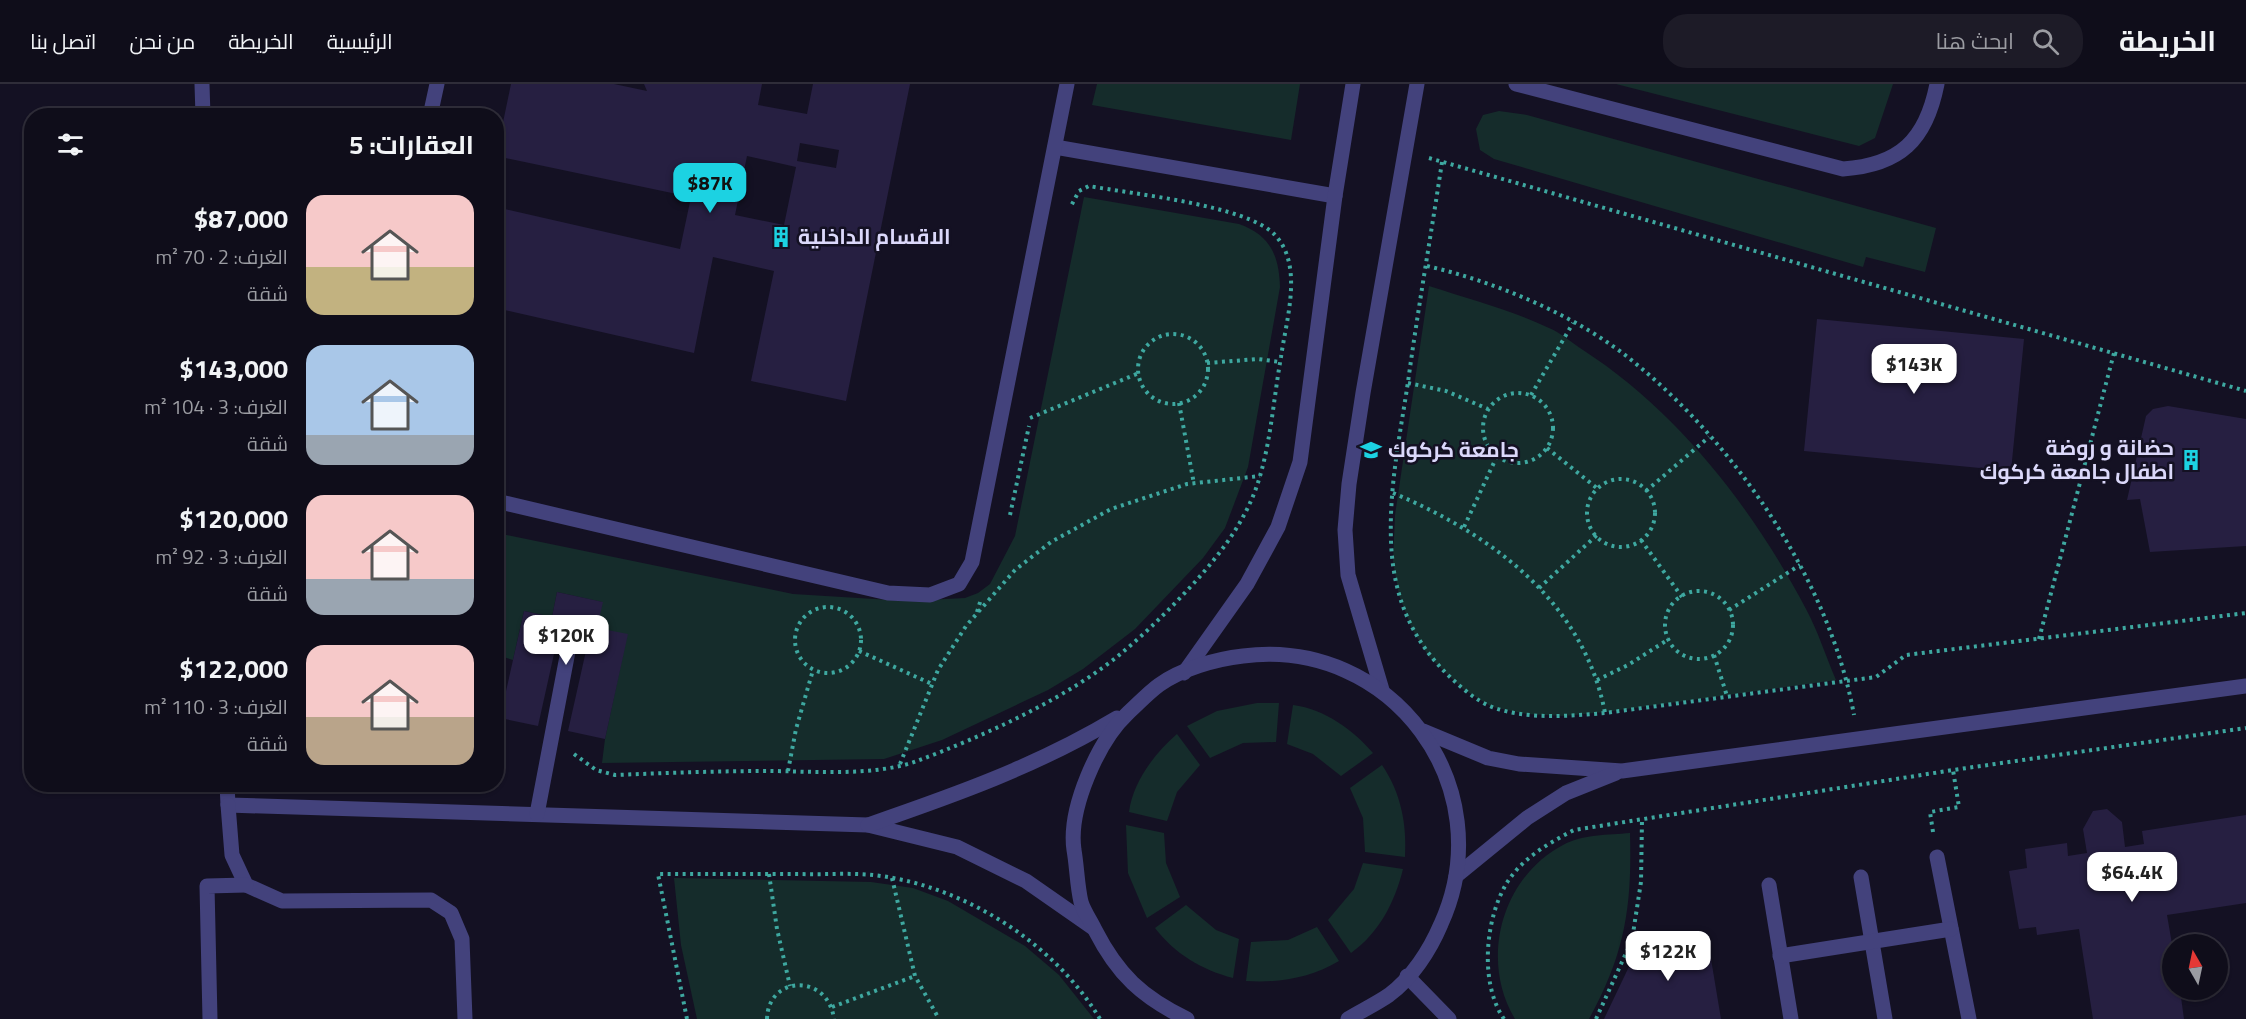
<!DOCTYPE html>
<html lang="ar">
<head>
<meta charset="utf-8">
<style>
	:root { --surface:#0f0d1a; --page:#1d1b27; --text:#f1f3f6; --muted:#9b9ca2; --line:#2f2d39; --accent:#1cd2e2 }
	body { margin:0; font-family:"Titillium Web",Cairo,sans-serif; background:var(--page); color:var(--text); direction:rtl; height:100vh; display:flex; flex-direction:column; font-size:22px; white-space:nowrap }
	* { box-sizing:border-box; margin:0 }
	p { font-size:20px; color:var(--muted) }
	.icon { flex:none; width:33px; height:33px; fill:none; stroke:currentColor; stroke-width:2; stroke-linecap:round; stroke-linejoin:round }
	.map { position:relative; flex:1; overflow:hidden; direction:ltr }
	.side { position:absolute; left:24px; top:24px; width:480px; height:684px; display:flex; flex-direction:column; background:var(--surface); border-radius:24px; box-shadow:0 2px 4px #0004,0 0 0 2px var(--line); direction:rtl }
	.side>* { flex:none }
	.needle { width:39px; rotate:351deg }
	.buttons { position:absolute; left:2162px; top:850px; display:grid; gap:12px }
	.buttons a { display:grid; place-items:center; width:66px; height:66px; border-radius:50%; background:var(--surface); box-shadow:0 2px 4px #0004,0 0 0 2px var(--line); font-size:30px }
	.price { position:absolute; translate:-50% -51px; padding:0 14px; border-radius:12px; background:#fff; color:#222; font-size:20px; line-height:39px; filter:drop-shadow(0 2px 3px #0008) }
	.price::after { content:''; position:absolute; left:50%; top:36px; width:18px; height:14px; margin-left:-9px; background:inherit; clip-path:polygon(0 0,100% 0,50% 100%) }
	.price.selected { background:var(--accent); color:#111 }
	ul { padding:0; list-style:none }
	li { display:flex; align-items:center; gap:18px; height:150px; padding:0 30px }
	li span { display:grid; place-items:center; flex:none; width:168px; height:120px; border-radius:18px; color:#555 }
	li>.icon { margin-inline-start:auto }
	span .icon { width:72px; height:72px; fill:#fffc; stroke-width:1 }
	li b { font-size:26px }
	h2 { display:flex; justify-content:space-between; align-items:center; height:72px; padding:0 30px; font-size:26px }
	header { display:flex; align-items:center; gap:36px; box-sizing:border-box; height:84px; padding:0 30px; background:var(--surface); border-bottom:2px solid var(--line) }
	header strong { font-size:28px }
	nav { display:flex; gap:33px; margin-inline-start:auto; font-size:21px }
	.search { width:420px; height:54px; background:var(--page); display:flex; align-items:center; gap:15px; box-sizing:border-box; padding:0 21px; border-radius:24px; color:var(--muted); font-size:22px }
	.map>svg:first-child { display:block }
	.green { fill:#152c2b }
	.building { fill:#261f41; fill-rule:evenodd }
	.lines { fill:none; stroke-linecap:round; stroke-linejoin:round }
	.path { stroke:#3ea8a0; stroke-width:4; stroke-dasharray:3 4.5; stroke-linecap:butt }
	.minor { stroke:#43427c; stroke-width:15 }
	.labels { text-anchor:middle; stroke-width:5; stroke-linejoin:round; paint-order:stroke }
	.poi-label { font-size:21px; font-weight:bold; fill:#dbd8fa; stroke:#141123; text-anchor:start }
</style>
</head>
<body>
<header>
<strong>الخريطة</strong>
<div class="search"><svg class="icon" aria-label="search" viewBox="0 0 24 24"><circle cx="10" cy="10" r="6"/><path d="M15 15l6 6"/></svg>ابحث هنا</div>
<nav><a>الرئيسية</a><a>الخريطة</a><a>من نحن</a><a>اتصل بنا</a></nav>
</header>
<div class="map">
<svg width="2246" height="935" viewBox="0 0 2246 935">
	<rect width="100%" height="100%" fill="#141123"/>
	<g class="green">
		<path d="M1097 0H1300L1291 56 1092 21Z"/>
		<path d="M1616 0H1893L1875 54 1859 62Z"/>
		<path d="M1499 27 1527 31 1936 144 1925 188 1866 173 1863 183 1494 75 1480 66 1476 45 1483 31Z"/>
		<path d="M1084 113 1239 140C1270 151 1279 171 1280 203L1248 383 1225 444 1203 474 1135 545 1083 585 1048 606 942 656 884 675 602 679 605 655 627 551 597 544 602 518 557 508 552 533 524 527 513 576 497 571V449L793 510 907 517 965 514 978 509 990 500 1015 452Z"/>
		<path d="M1429 202C1469 215 1511 226 1549 244 1561 249 1572 259 1583 266 1679 328 1753 425 1806 525 1818 547 1826 573 1836 596L1605 628 1564 632 1527 630 1492 623 1463 605 1429 573 1412 545 1399 511 1393 478 1395 431Z"/>
		<path d="M1257 619H1279L1276 658 1243 659 1210 674 1187 642 1217 627Z"/>
		<path d="M1293 621C1325 625 1353 646 1373 669L1341 692 1313 670 1287 660Z"/>
		<path d="M1177 650 1200 681 1177 708 1167 737 1129 728C1133 698 1154 670 1177 650Z"/>
		<path d="M1382 681C1401 709 1407 740 1405 773L1365 768 1363 734 1350 704Z"/>
		<path d="M1126 741 1164 749 1166 779 1180 813 1147 834 1128 789Z"/>
		<path d="M1630 749C1632 824 1625 869 1589 935H1515C1479 875 1502 793 1563 761 1583 750 1608 751 1630 749Z"/>
		<path d="M1363 779 1403 785C1395 818 1379 849 1351 869L1328 836 1354 805Z"/>
		<path d="M674 794 871 798 913 804 948 817 1025 862 1059 891 1094 935H697L681 861Z"/>
		<path d="M1186 821 1216 846 1239 855 1233 894C1202 886 1175 870 1155 844Z"/>
		<path d="M1317 843 1339 877C1310 894 1280 899 1246 897L1251 858 1288 856Z"/>
	</g>
	<g class="building">
		<path d="M511 0H614L647 7 644 0H762L758 21 807 30 813 0H910L846 317 751 297 774 187 713 173 694 269 496 224V123L680 165 691 113 496 72ZM800 59 839 66 836 84 797 77ZM747 72 796 83 784 141 735 131Z"/>
		<path d="M1817 235 2024 255 2011 387 1804 367Z"/>
		<path d="M2168 322 2246 335V462L2150 468 2140 415 2127 416 2146 332 2153 325Z"/>
		<path d="M557 508 603 518 597 544 628 550 605 655 568 647 590 549 560 543 538 642 500 634 524 527 552 533Z"/>
		<path d="M2107 725 2122 738 2125 763 2144 760 2142 747 2246 731V819L2167 831 2172 860V906H2180L2184 935H2093L2079 845 2037 851 2036 843 2019 845 2009 787 2027 784 2025 765 2067 759 2068 772 2087 769 2083 745 2093 727Z"/>
		<path d="M1646 847 1708 857 1721 935H1604Z"/>
	</g>
	<g class="lines">
		<g class="path">
			<path d="M1429 74 2246 307"/>
			<path d="M1442 78C1431 151 1418 225 1408 298 1400 351 1389 403 1391 457 1393 512 1411 556 1451 594 1463 605 1477 617 1492 623 1527 636 1568 632 1605 629L1876 593 1906 571 2246 529"/>
			<path d="M1427 182C1497 198 1580 233 1635 279 1738 363 1830 499 1854 631"/>
			<circle cx="1173" cy="285" r="35"/>
			<path d="M1207 279 1258 275 1280 278"/>
			<path d="M1408 299 1446 307 1488 325"/>
			<circle cx="1518" cy="344" r="35"/>
			<path d="M1531 311 1573 239"/>
			<path d="M1179 319 1194 400"/>
			<path d="M1030 334 1139 289"/>
			<path d="M1547 364 1598 405"/>
			<circle cx="1621" cy="429" r="34"/>
			<path d="M1646 407 1709 353"/>
			<path d="M1393 409C1491 450 1584 518 1605 629"/>
			<path d="M1010 431 1029 342"/>
			<path d="M1464 443 1497 372"/>
			<path d="M1641 456 1682 513"/>
			<path d="M1539 504 1597 451"/>
			<circle cx="1699" cy="541" r="34"/>
			<circle cx="828" cy="556" r="33"/>
			<path d="M1729 526 1800 481"/>
			<path d="M977 528 981 515"/>
			<path d="M2039 555 2114 269"/>
			<path d="M859 567 932 600"/>
			<path d="M1714 571 1727 612"/>
			<path d="M1597 596 1628 581 1669 555"/>
			<path d="M574 670 596 686 615 691C666 689 716 687 766 687 812 687 873 693 917 677 984 652 1070 613 1124 567 1149 546 1172 523 1194 499 1222 468 1248 434 1260 392 1271 355 1274 312 1281 273 1286 236 1304 182 1275 151 1247 121 1132 110 1089 102L1079 107 1071 122"/>
			<path d="M900 680 938 586 966 542 1015 486 1051 458 1111 425 1187 400 1260 392"/>
			<path d="M788 687 796 645 813 586"/>
			<path d="M1933 748 1930 728 1959 723 1953 686"/>
			<path d="M769 790 777 845 790 902"/>
			<path d="M892 794 915 892 939 935"/>
			<path d="M832 923 915 892"/>
			<path d="M687 935 658 790C705 790 752 790 799 790 826 791 854 788 881 792 967 804 1055 860 1100 935"/>
			<path d="M767 935C768 891 828 889 834 935"/>
			<path d="M1504 935C1479 899 1485 833 1508 797 1524 773 1549 759 1574 746L1953 686 2246 644"/>
			<path d="M1596 935 1632 856 1641 798 1642 735"/>
		</g>
		<g class="minor">
			<path d="M202 0 203 32"/>
			<path d="M1516 0 1843 85C1900 81 1926 56 1937 0"/>
			<path d="M430 32 437 0"/>
			<path d="M1055 63 1335 112"/>
			<path d="M496 417 888 509 930 511 959 500 972 478 1067 0"/>
			<path d="M1184 589 1247 500 1278 443 1300 378 1335 112 1353 0"/>
			<path d="M1382 606 1348 491 1345 446 1349 400 1363 309 1417 0"/>
			<path d="M1423 647 1488 674 1519 680 1622 687 2246 602"/>
			<path d="M227 700 228 721 868 741 957 763 1026 797 1092 843"/>
			<path d="M228 721 232 771 246 801 282 817 431 816 451 829 462 855 465 935"/>
			<path d="M537 730 569 562"/>
			<path d="M868 741C955 711 1037 682 1117 634"/>
			<path d="M1937 773 1969 935"/>
			<path d="M1456 792 1527 734 1566 709 1616 689"/>
			<path d="M1861 793 1885 935"/>
			<path d="M1769 801 1791 935"/>
			<path d="M1780 872 1951 845"/>
			<path d="M1407 892 1449 935"/>
			<path d="M210 935 207 802 246 801"/>
			<path d="M1187 935C1142 913 1118 891 1095 846 1091 837 1084 828 1081 818 1077 801 1077 783 1074 766 1068 725 1098 657 1128 629 1138 620 1148 609 1159 601 1181 585 1216 575 1243 572 1392 553 1503 703 1441 840 1430 866 1412 894 1389 911 1376 920 1361 927 1348 935"/>
		</g>
	</g>
	<defs>
		<symbol id="building-bare" viewBox="-9 -9 18 18"><path d="M-4-6H4V6H1V3H-1V6H-4ZM-2.5-4.3h1.7v1.8h-1.7ZM.8-4.3h1.7v1.8H.8ZM-2.5-1h1.7V.8h-1.7ZM.8-1h1.7V.8H.8Z" fill="#1cd2e2" stroke="#141123" stroke-width="2.5" paint-order="stroke"/></symbol>
		<symbol id="university-bare" viewBox="-9 -9 18 18"><path d="M0-5L7-2L0 1L-7-2ZM-4 1L0 2.5L4 1V4Q0 6-4 4Z" fill="#1cd2e2" stroke="#141123" stroke-width="2.5" paint-order="stroke"/></symbol>
	</defs>
	<g fill-rule="evenodd">
		<use href="#building-bare" x="766" y="138" width="30" height="30"/>
		<use href="#university-bare" x="1356" y="351" width="30" height="30"/>
		<use href="#building-bare" x="2176" y="361" width="30" height="30"/>
	</g>
	<g class="labels">
		<g class="poi-label">
			<text x="798" y="160">الاقسام الداخلية</text>
			<text x="2174" y="371" text-anchor="end">حضانة و روضة<tspan x="2174" dy="24">اطفال جامعة كركوك</tspan></text>
			<text x="1388" y="373">جامعة كركوك</text>
		</g>
	</g>
</svg>
<div class="buttons">
<a><svg class="needle" viewBox="-14 -14 28 28"><path d="M0-13l5 13h-10z" fill="#e53935"/><path d="M0 13l5-13h-10z" fill="#9b9ca2"/></svg></a>
</div>
<b class="price selected" style="left:710px;top:130px">$87K</b>
<b class="price" style="left:1914px;top:311px">$143K</b>
<b class="price" style="left:566px;top:582px">$120K</b>
<b class="price" style="left:2132px;top:819px">$64.4K</b>
<b class="price" style="left:1668px;top:898px">$122K</b>
<section class="side">
<h2>العقارات: 5<svg class="icon" aria-label="filters" viewBox="0 0 24 24"><path d="M4 7h16M4 17h16"/><circle cx="9" cy="7" r="2"/><circle cx="15" cy="17" r="2"/></svg></h2>
<ul>
<li><span style="background:linear-gradient(#f6c9c9 60%,#c2b280 0)"><svg class="icon" aria-label="home" viewBox="0 0 24 24"><path d="M3 11l9-7 9 7M6 9v11h12V9"/></svg></span><div><b>$87,000</b><p>الغرف: 2 · 70 m²</p><p>شقة</p></div></li>
<li><span style="background:linear-gradient(#a9c7e8 75%,#9aa5b1 0)"><svg class="icon" aria-label="home" viewBox="0 0 24 24"><path d="M3 11l9-7 9 7M6 9v11h12V9"/></svg></span><div><b>$143,000</b><p>الغرف: 3 · 104 m²</p><p>شقة</p></div></li>
<li><span style="background:linear-gradient(#f6c9c9 70%,#9aa5b1 0)"><svg class="icon" aria-label="home" viewBox="0 0 24 24"><path d="M3 11l9-7 9 7M6 9v11h12V9"/></svg></span><div><b>$120,000</b><p>الغرف: 3 · 92 m²</p><p>شقة</p></div></li>
<li><span style="background:linear-gradient(#f6c9c9 60%,#b9a48a 0)"><svg class="icon" aria-label="home" viewBox="0 0 24 24"><path d="M3 11l9-7 9 7M6 9v11h12V9"/></svg></span><div><b>$122,000</b><p>الغرف: 3 · 110 m²</p><p>شقة</p></div></li>
</ul>
</section>
</div>
</body>
</html>
